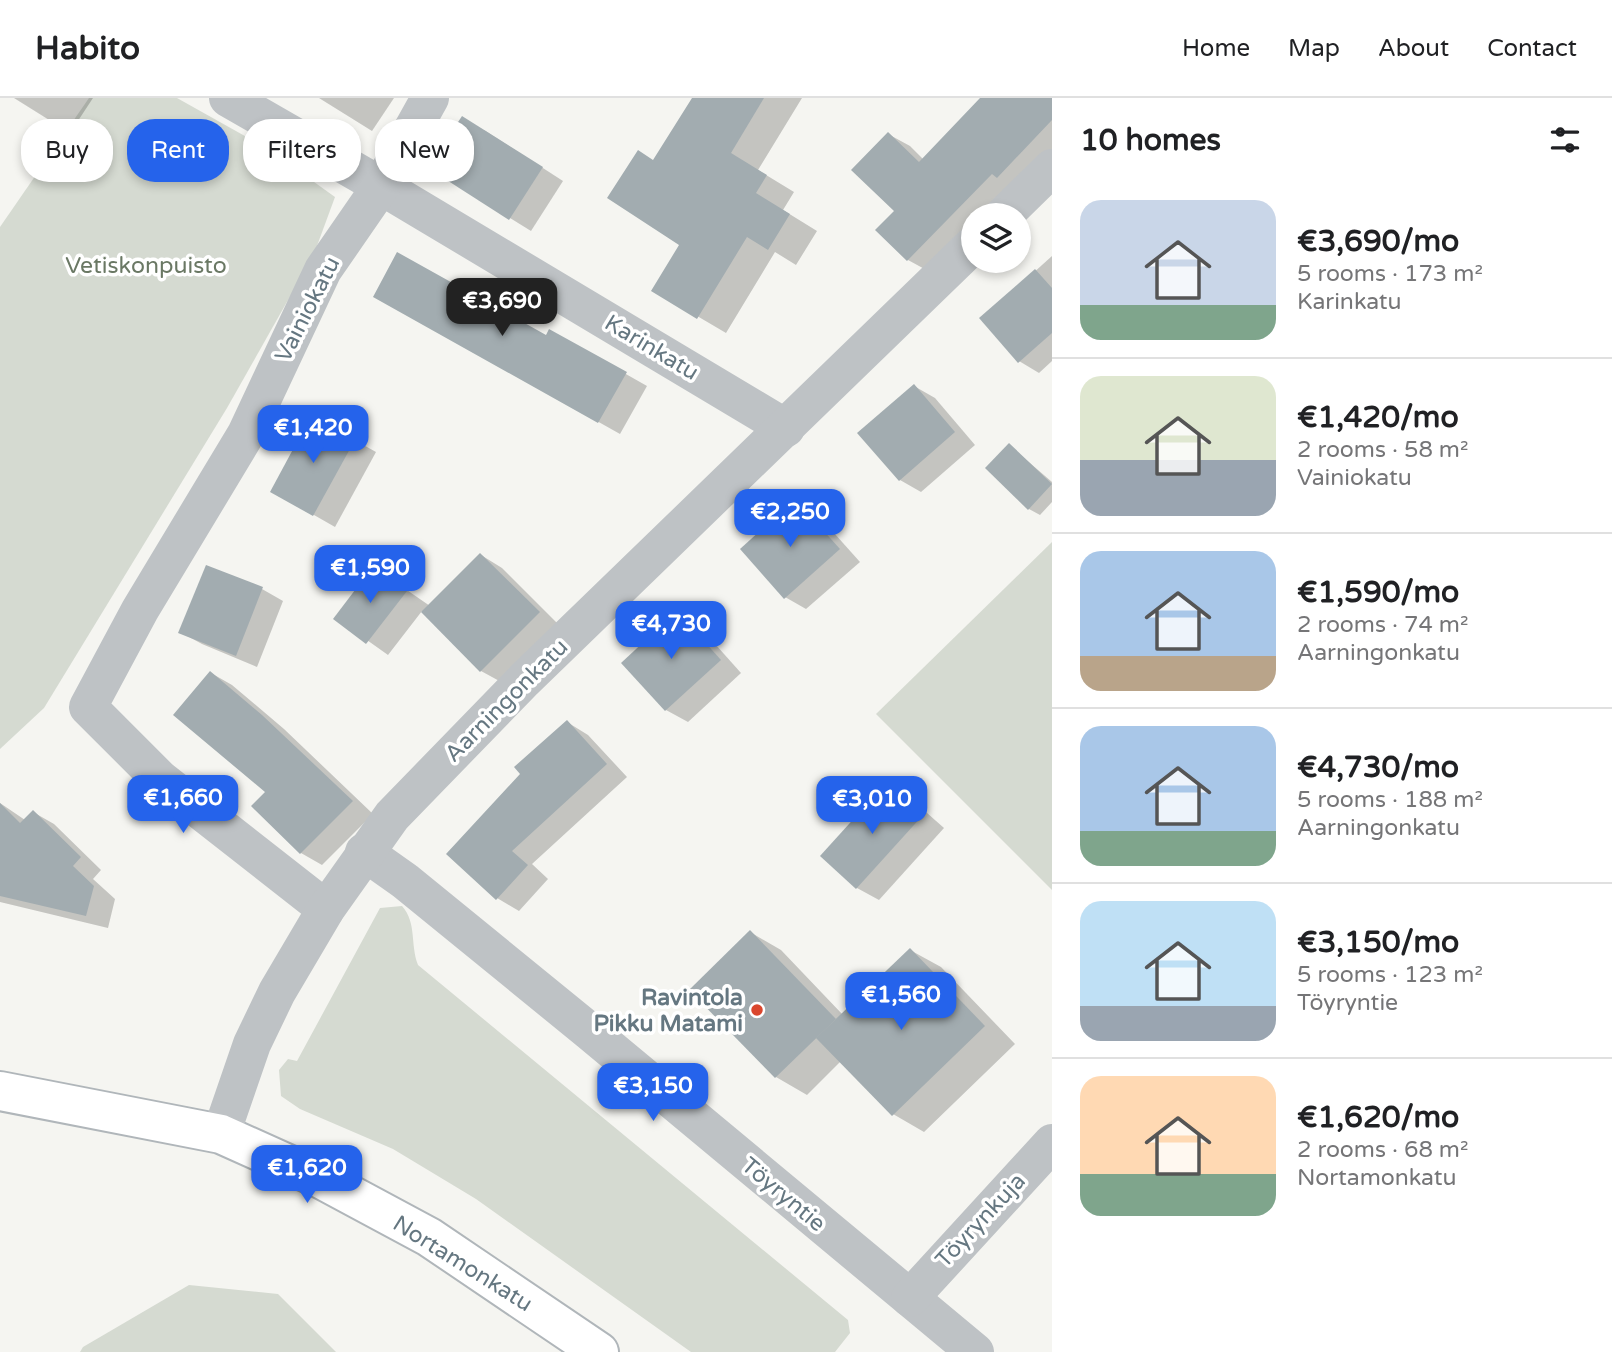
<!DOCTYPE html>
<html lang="en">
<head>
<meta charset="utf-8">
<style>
	:root { --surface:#fff; --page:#f6f6f6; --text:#202124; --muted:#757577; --line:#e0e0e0; --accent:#2563eb }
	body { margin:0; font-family:"Varela Round",sans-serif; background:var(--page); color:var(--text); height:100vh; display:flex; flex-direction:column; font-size:26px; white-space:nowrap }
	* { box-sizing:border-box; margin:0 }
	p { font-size:23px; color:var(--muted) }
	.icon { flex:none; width:38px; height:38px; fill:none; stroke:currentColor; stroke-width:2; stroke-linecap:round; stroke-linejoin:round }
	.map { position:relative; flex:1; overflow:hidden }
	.panel { display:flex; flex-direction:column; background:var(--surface); width:560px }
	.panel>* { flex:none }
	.top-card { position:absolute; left:21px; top:21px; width:665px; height:63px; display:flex; gap:14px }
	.controls { position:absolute; left:961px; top:105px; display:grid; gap:14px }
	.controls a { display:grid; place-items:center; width:70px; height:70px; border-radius:50%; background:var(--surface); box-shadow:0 4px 10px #0003; font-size:35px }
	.price { position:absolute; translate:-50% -60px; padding:0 16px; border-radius:14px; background:var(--accent); color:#fff; font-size:23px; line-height:46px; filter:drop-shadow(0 2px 4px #0008) }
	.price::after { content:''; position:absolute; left:50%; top:42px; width:21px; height:16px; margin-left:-10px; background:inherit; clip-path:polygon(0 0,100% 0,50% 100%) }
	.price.on { background:#222; color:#fff }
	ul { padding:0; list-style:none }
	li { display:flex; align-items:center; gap:21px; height:175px; padding:0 28px }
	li+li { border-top:2px solid var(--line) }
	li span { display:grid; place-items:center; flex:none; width:196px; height:140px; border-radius:21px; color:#555 }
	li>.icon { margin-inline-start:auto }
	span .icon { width:84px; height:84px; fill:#fffc; stroke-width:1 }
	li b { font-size:30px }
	h2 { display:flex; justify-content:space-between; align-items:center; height:84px; padding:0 28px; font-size:30px }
	.pill { padding:0 24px; border-radius:28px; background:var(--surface); box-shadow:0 4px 10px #0003; font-size:24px; line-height:63px }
	.pill.on { background:var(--accent); color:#fff }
	header { display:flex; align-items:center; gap:42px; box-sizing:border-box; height:98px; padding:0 35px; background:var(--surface); border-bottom:2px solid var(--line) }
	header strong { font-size:33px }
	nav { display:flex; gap:38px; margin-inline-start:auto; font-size:24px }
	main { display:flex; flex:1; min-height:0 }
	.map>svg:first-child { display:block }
	.green { fill:#d5dad1 }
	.shadow { fill:#0003 }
	.building { fill:#a2acb0 }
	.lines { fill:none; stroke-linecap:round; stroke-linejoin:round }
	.secondary-casing { stroke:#b0b6ba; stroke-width:42 }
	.street { stroke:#bec2c5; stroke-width:38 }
	.secondary { stroke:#fff; stroke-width:38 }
	.poi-dot { fill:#da462d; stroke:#fff; stroke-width:2.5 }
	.labels { text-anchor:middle; stroke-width:7; stroke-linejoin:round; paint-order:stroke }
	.park-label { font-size:23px; fill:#6a7864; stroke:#fff }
	.street-label { font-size:23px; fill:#657781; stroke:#fff }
	.poi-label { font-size:23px; font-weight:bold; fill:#657781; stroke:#fff; text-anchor:end }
</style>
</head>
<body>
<header>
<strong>Habito</strong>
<nav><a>Home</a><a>Map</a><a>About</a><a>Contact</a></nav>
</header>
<main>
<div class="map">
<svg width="1052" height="1254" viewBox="0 0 1052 1254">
	<rect width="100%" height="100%" fill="#f5f5f1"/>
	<g class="green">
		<path d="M89 0H177L268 51 335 99 314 156 227 310 44 610 0 651V129Z"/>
		<path d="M1052 444V792L876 616Z"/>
		<path d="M402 808C417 825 410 846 418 867L848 1222 850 1235 835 1254H691L476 1101 393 1051 300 1011 281 998 279 972 288 961 297 963 380 810Z"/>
		<path d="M189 1187 278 1196 336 1254H80L83 1249Z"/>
	</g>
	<g class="shadow">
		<path d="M14 0H93L70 35Z"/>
		<path d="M319 0H394L372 33Z"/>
		<path d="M694 0H802L758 72 794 94 783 112 817 133 796 167 775 154 726 235 653 192 681 146Z"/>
		<path d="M982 0H1052V56L985 117H973V130L930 174 908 162 896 113 888 36 910 48 924 62Z"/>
		<path d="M484 32 563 83 531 133 430 70Z"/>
		<path d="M1052 158V263L1039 275 1019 263 982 221Z"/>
		<path d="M375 198 547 239 550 233 647 288 620 336Z"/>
		<path d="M914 288 935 300 975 347 921 394 900 382Z"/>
		<path d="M313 319 376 354 335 429 293 405Z"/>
		<path d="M1009 347 1052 384V404L1040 417 1029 411Z"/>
		<path d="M796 403 817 416 860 464 806 511 785 499Z"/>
		<path d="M481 457 502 470 560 528 503 585 481 573 422 513 388 557 336 520 375 470 430 508Z"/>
		<path d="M262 491 283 503 257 569 202 546 180 534Z"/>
		<path d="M677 516 699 528 741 575 688 624 666 612Z"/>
		<path d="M211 575 232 587 284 631 373 716 322 767 301 755 254 708 267 694Z"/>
		<path d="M567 624 588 637 627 679 532 766 548 781 519 813 497 800 523 676Z"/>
		<path d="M887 686 909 699 944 730 879 802 857 790 822 757Z"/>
		<path d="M0 705 25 722 33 714 54 726 101 772 93 781 115 801 108 830 0 804Z"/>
		<path d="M750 834 781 852 843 917 910 852 941 869 1015 946 924 1034 893 1016 841 963 807 997 776 979Z"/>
	</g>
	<g class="building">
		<path d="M692 0H764L731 55 767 77 756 95 790 116 768 152 747 139 697 221 651 193 679 147 607 100 638 52 653 62Z"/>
		<path d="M980 0H1052V22L997 80 992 76 907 163 875 132 894 113 851 72 888 34 919 64Z"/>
		<path d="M462 18 543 69 509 122 428 70Z"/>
		<path d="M397 154 546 237 549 231 627 274 598 325 373 199Z"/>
		<path d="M1035 171 1052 190V235L1018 265 979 220Z"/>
		<path d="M914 286 955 334 899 383 857 335Z"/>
		<path d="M312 316 356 340 313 418 270 394Z"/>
		<path d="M1009 345 1052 386 1028 412 985 370Z"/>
		<path d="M795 401 840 451 784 501 740 451Z"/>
		<path d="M480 455 540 514 480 574 421 514Z"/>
		<path d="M206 467 263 489 236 558 178 535Z"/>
		<path d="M374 467 407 493 366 546 333 521Z"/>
		<path d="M677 513 721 562 665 613 621 565Z"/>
		<path d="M210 573 262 617 353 703 300 756 251 708 265 694 173 617Z"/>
		<path d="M567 622 607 666 512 753 528 767 496 802 446 756 520 676 514 669Z"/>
		<path d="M887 684 923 717 856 791 820 758Z"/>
		<path d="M0 705 20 725 33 712 81 759 73 768 94 788 86 818 0 798Z"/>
		<path d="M750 832 836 921 775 980 689 892Z"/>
		<path d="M910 850 985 928 892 1018 816 940Z"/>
	</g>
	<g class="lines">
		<defs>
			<path id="secondary" d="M0 993 221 1036 321 1081 429 1139 599 1254"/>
		</defs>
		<use href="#secondary" class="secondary-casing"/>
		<g class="street">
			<path d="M228 0 381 88 786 330"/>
			<path d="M1004 117 1052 70"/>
			<path d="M364 754 405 783 589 933 975 1254"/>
			<path d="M326 811 160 681 88 609 140 512 246 336 323 172 381 88 430 0"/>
			<path d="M221 1036 252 946 277 894 326 811 392 718 524 582 973 147"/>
			<path d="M910 1200 1052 1045"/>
		</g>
		<use href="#secondary" class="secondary"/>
	</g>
	<circle class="poi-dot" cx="757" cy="912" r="7"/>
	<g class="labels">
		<g class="park-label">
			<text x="146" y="175">Vetiskonpuisto</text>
		</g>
		<g class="street-label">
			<text transform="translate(307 211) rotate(-63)" y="8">Vainiokatu</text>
			<text transform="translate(652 249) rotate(31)" y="8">Karinkatu</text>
			<text transform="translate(506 602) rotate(-45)" y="8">Aarningonkatu</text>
			<text transform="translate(784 1096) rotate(40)" y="8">Töyryntie</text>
			<text transform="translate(980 1122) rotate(-47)" y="8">Töyrynkuja</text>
			<text transform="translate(463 1165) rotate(32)" y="8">Nortamonkatu</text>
		</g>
		<g class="poi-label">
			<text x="743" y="907">Ravintola<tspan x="743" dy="26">Pikku Matami</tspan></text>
		</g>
	</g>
</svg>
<div class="controls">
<a><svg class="icon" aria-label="layers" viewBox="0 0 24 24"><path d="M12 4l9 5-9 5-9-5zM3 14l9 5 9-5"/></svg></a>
</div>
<b class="price on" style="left:502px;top:240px">€3,690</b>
<b class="price" style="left:313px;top:367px">€1,420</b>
<b class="price" style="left:790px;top:451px">€2,250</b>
<b class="price" style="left:370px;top:507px">€1,590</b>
<b class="price" style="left:671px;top:563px">€4,730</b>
<b class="price" style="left:183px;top:737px">€1,660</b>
<b class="price" style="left:872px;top:738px">€3,010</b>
<b class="price" style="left:901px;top:934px">€1,560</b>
<b class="price" style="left:653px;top:1025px">€3,150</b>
<b class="price" style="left:307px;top:1107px">€1,620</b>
<div class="top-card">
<a class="pill">Buy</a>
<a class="pill on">Rent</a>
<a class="pill">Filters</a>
<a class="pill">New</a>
</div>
</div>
<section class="panel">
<h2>10 homes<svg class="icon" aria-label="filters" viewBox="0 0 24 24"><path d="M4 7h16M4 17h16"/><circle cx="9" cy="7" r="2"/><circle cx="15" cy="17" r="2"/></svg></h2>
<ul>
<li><span style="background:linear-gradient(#c9d6e8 75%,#7fa58c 0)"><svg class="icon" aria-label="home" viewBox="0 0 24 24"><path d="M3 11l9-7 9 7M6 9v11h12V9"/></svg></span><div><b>€3,690/mo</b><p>5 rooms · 173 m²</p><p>Karinkatu</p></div></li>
<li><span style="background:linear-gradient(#dfe7d0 60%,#9aa5b1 0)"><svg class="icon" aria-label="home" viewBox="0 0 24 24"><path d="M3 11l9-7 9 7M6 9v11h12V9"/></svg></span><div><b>€1,420/mo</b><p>2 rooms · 58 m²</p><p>Vainiokatu</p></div></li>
<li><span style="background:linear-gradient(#a9c7e8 75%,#b9a48a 0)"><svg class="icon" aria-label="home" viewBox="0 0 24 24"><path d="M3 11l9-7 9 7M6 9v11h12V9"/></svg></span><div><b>€1,590/mo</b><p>2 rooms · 74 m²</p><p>Aarningonkatu</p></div></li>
<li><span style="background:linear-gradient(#a9c7e8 75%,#7fa58c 0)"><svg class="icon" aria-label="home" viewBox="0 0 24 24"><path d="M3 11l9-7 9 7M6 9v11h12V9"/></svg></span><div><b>€4,730/mo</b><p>5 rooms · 188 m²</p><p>Aarningonkatu</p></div></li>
<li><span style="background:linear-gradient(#bfe0f5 75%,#9aa5b1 0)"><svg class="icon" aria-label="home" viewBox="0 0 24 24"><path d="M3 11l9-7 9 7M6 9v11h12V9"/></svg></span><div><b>€3,150/mo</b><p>5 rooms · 123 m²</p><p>Töyryntie</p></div></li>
<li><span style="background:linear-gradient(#ffd9b3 70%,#7fa58c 0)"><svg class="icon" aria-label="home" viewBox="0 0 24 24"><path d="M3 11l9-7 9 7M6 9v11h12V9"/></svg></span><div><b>€1,620/mo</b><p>2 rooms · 68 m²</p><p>Nortamonkatu</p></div></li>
</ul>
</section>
</main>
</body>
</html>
